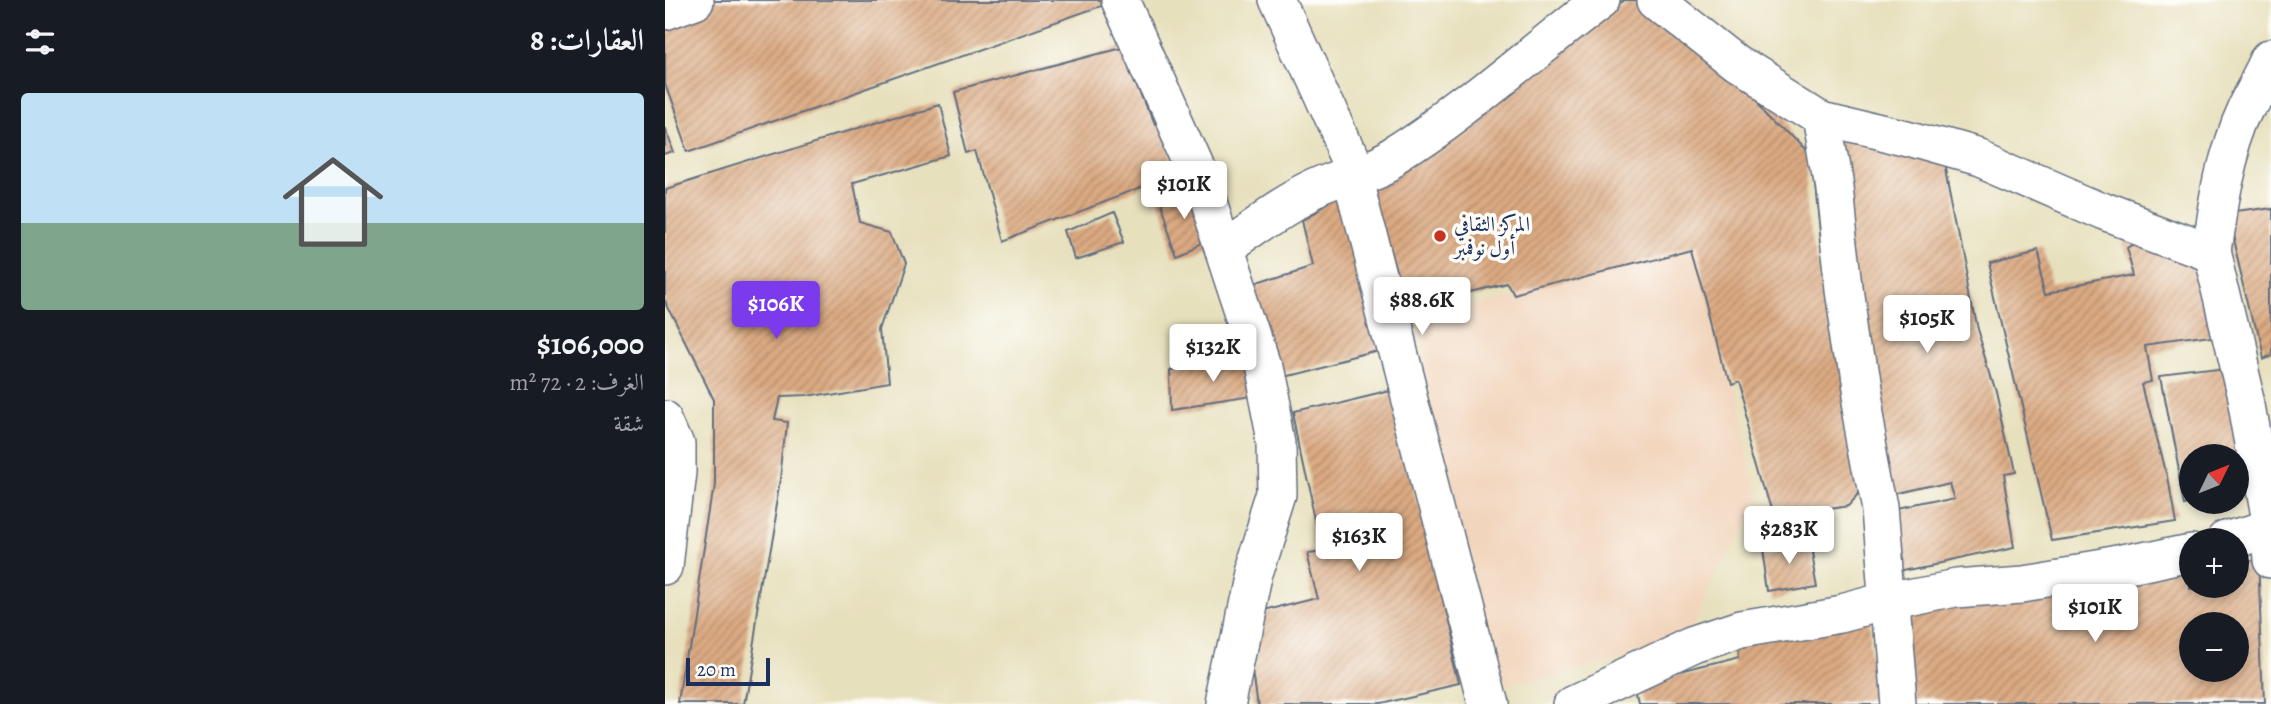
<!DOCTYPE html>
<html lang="ar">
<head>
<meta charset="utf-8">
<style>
	:root { --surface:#171b24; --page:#242831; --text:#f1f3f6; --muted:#9ea1a6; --line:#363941; --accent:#7c3aed }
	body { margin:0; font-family:Alegreya,Amiri,serif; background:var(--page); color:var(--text); direction:rtl; height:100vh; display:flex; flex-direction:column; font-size:26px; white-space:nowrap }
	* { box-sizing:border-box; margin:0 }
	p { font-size:23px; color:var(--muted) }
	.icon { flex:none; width:38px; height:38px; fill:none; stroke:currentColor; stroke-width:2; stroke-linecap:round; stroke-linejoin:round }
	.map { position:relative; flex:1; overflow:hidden; direction:ltr }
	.drawer { display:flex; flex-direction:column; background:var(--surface); width:665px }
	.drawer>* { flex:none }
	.needle { width:46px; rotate:47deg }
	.tools { position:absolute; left:1514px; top:444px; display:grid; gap:14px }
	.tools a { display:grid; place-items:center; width:70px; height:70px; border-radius:50%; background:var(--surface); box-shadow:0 4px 10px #0003; font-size:35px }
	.scale { position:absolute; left:21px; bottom:18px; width:84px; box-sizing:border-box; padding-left:7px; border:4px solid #1b2f5e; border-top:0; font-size:19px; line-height:24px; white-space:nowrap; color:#1b2f5e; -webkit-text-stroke:5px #fdfcf7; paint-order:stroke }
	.price { position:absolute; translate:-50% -60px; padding:0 16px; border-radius:7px; background:#fff; color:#222; font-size:23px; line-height:46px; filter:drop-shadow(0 2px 4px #0008) }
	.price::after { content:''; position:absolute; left:50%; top:42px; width:21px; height:16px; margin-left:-10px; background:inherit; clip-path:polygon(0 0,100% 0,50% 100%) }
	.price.selected { background:var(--accent); color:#fff }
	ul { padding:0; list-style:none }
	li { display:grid; align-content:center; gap:14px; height:371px; padding:0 21px }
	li+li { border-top:2px solid var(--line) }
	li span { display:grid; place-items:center; height:217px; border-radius:7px; color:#555 }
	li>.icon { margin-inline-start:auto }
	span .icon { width:126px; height:126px; fill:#fffc; stroke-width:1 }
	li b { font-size:30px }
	h2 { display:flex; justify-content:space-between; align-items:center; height:84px; padding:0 21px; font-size:30px }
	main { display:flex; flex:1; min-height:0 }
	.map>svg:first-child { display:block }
	.built { fill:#f2d5bd }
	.building { fill:url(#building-hatch); fill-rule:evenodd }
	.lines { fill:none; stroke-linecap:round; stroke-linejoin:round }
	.minor-casing { stroke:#626d7f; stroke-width:40 }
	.minor { stroke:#fff; stroke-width:37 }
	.poi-dot { fill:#c8321e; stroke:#fdfcf7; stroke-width:2.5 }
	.labels { text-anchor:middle; stroke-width:7; stroke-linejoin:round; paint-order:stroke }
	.poi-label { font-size:21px; fill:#1b2f5e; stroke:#fdfcf7; text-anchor:start }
</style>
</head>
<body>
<main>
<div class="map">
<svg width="1606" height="704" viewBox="0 0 1606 704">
	<defs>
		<pattern id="building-hatch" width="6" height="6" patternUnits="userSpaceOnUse" patternTransform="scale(1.75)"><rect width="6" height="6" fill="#dcaa82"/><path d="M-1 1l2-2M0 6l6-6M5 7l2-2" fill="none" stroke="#b28b6e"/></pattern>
	</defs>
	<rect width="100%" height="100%" fill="#fdfcf7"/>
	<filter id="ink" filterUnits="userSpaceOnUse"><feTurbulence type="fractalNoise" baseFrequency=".0143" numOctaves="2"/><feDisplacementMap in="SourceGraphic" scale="14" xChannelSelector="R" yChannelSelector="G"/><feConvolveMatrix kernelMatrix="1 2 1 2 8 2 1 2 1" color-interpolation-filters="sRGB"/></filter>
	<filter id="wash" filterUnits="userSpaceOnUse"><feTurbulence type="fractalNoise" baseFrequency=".00686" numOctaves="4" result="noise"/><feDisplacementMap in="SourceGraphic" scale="28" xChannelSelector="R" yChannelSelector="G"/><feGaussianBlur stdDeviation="1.57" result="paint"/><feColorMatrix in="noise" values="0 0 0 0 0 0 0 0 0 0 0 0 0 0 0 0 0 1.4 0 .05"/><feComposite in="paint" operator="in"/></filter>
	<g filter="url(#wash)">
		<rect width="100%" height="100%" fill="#e7e0bd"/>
		<path class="built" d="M1027 248 1089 494 1018 643 995 644 829 688 747 320Z"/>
		<g id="blocks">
			<g class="building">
				<path d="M0 0H437L439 5 24 151 0 84Z"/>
				<path d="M960 0H982L1085 93 1145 155 1154 238 1196 490 1181 506 1109 516 1070 379 1062 382 1027 248 848 295 842 284 742 309 707 188 862 70Z"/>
				<path d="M457 47 488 125 493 123 514 174 337 241 312 151 303 154 288 92Z"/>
				<path d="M273 103 286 156 187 184 195 223 227 232 239 264 217 329 222 383 139 397 112 398 107 421 122 423 116 480 78 704H15L49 484V399L0 301V188Z"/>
				<path d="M0 126 10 153 0 156Z"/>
				<path d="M1173 140 1278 154 1312 330 1331 393 1349 474 1338 476 1350 547 1236 571 1233 511 1290 499 1285 482 1230 495 1211 394Z"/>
				<path d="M524 189 546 239 512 254 493 202Z"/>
				<path d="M679 197 714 351 611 377 586 286 648 266 637 220Z"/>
				<path d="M1606 209V354L1596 358 1562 215Z"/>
				<path d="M447 213 459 242 411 258 403 232Z"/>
				<path d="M1470 241 1536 265 1554 337 1482 347 1488 380 1478 382 1503 482 1510 521 1387 540 1322 263 1373 251 1384 291 1469 275 1461 247Z"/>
				<path d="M587 358 594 397 507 410 506 369Z"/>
				<path d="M1559 369 1585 492 1572 494V457H1526V501L1520 502 1496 377Z"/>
				<path d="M728 389 796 685 713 704H592L586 661 597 613 654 599 642 552 657 550 628 413Z"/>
				<path d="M1142 540 1150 583 1104 591 1098 549Z"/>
				<path d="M1594 559 1600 704H1250L1240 607 1526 569V586H1572V562ZM1526 625H1572V670H1526Z"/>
				<path d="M1206 618 1219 704H975L971 686 1075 660 1073 641Z"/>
			</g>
		</g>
	</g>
	<g filter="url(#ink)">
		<use href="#blocks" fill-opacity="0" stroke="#626d7f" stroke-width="2"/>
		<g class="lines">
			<defs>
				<g id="minor">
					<path d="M455 0 536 181 597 366 612 442 613 496 588 575 561 704"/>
					<path d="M612 0 685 161 687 178 823 704"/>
					<path d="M991 0 1072 64 1156 117 1244 138 1314 158 1439 212 1546 252 1581 399 1604 527"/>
					<path d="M0 11 30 0"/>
					<path d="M1156 117 1168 188 1179 289 1194 392 1216 509 1232 704"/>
					<path d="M559 248C588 229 617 206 649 191 675 179 703 173 728 158 801 113 867 52 936 0"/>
					<path d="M1546 252C1553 203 1560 154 1581 109 1589 92 1599 77 1606 60"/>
					<path d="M0 417 11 442V473L0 566"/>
					<path d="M1562 541 1604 527 1606 560"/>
					<path d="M908 704 1029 647 1077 631 1177 614 1222 602 1291 588 1357 583 1454 567 1526 552"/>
				</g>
			</defs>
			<use href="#minor" class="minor-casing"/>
			<use href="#minor" class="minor"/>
		</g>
	</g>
	<circle class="poi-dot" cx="775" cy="236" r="7"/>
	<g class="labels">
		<g class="poi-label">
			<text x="789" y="231">المركز الثقافي<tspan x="789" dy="24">أول نوفمبر</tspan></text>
		</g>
	</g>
</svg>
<div class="tools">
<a><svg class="needle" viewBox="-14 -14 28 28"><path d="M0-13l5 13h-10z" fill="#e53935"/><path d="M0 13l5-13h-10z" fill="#9ea1a6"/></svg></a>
<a>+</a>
<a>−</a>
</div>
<div class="scale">20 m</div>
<b class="price" style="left:519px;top:221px">$101K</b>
<b class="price" style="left:757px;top:337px">$88.6K</b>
<b class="price selected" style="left:111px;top:341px">$106K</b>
<b class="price" style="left:1262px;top:355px">$105K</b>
<b class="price" style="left:548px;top:384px">$132K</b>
<b class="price" style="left:1124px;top:566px">$283K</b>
<b class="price" style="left:694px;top:573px">$163K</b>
<b class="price" style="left:1430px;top:644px">$101K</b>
</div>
<section class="drawer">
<h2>العقارات: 8<svg class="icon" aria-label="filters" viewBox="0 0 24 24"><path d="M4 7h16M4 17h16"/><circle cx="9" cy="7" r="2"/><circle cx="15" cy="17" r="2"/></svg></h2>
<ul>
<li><span style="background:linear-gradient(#bfe0f5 60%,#7fa58c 0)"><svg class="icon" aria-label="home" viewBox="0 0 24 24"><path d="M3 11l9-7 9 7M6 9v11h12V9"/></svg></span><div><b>$106,000</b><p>الغرف: 2 · 72 m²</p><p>شقة</p></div></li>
</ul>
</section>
</main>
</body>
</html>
